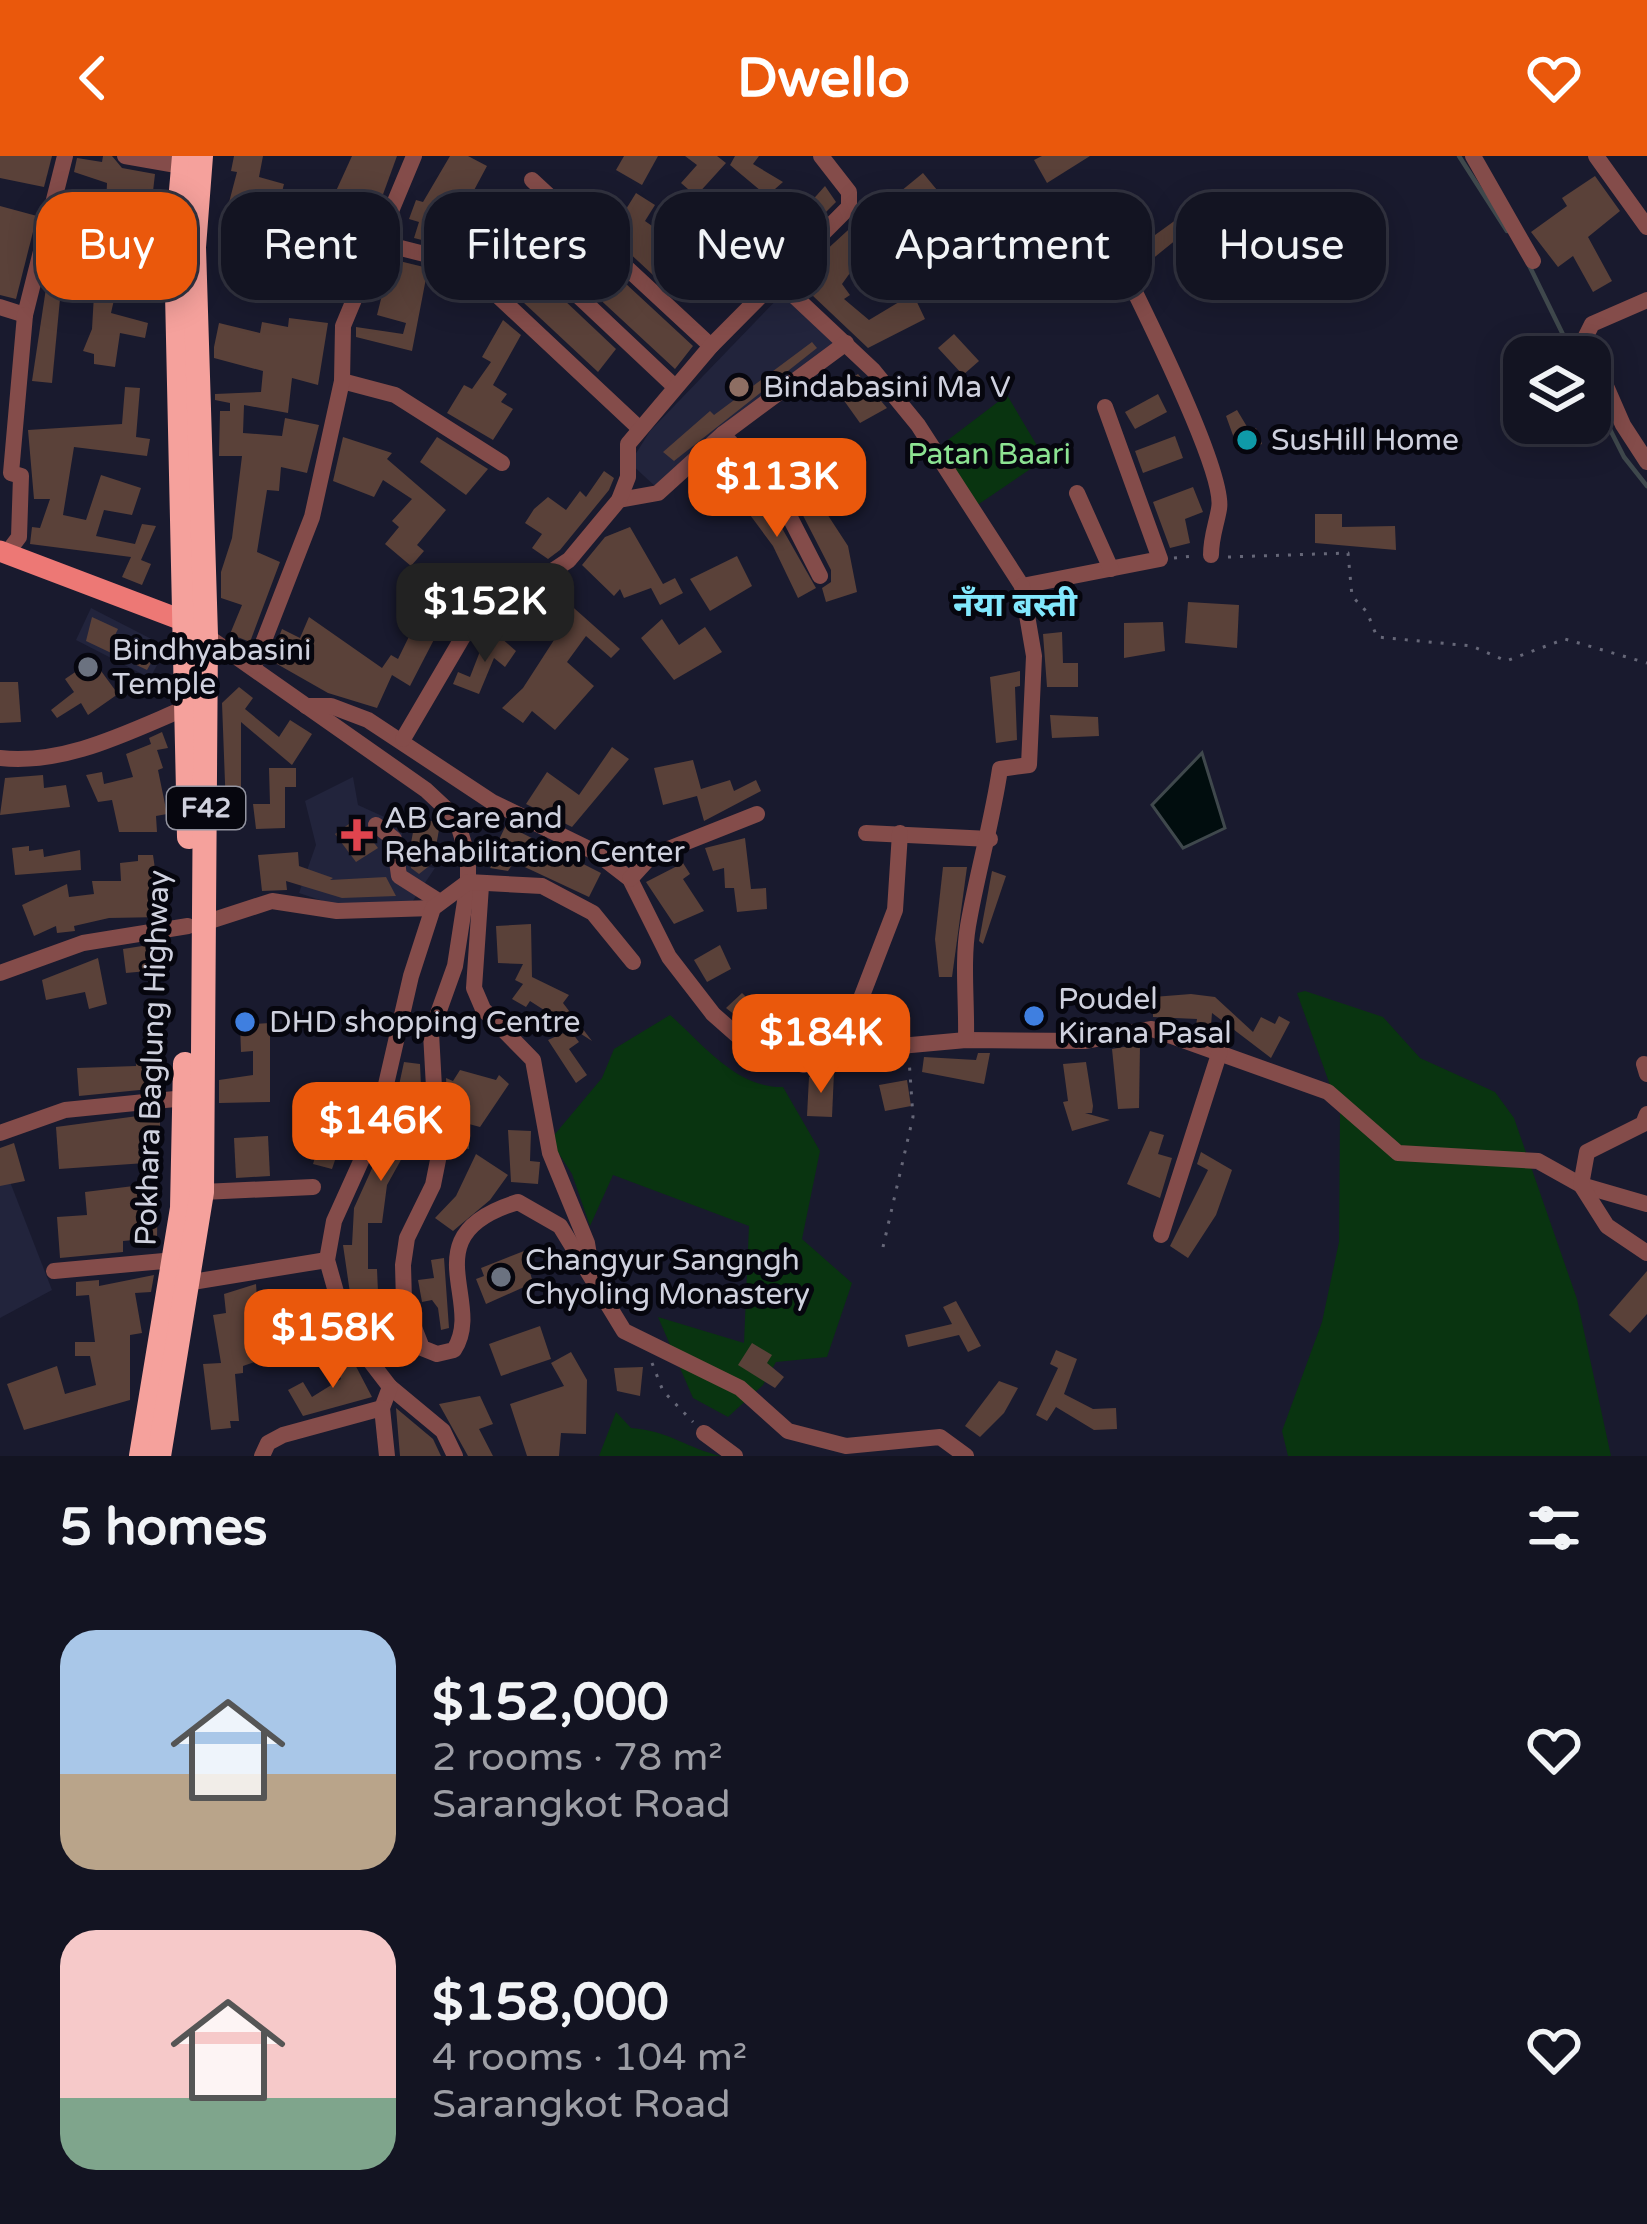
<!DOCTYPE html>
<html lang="en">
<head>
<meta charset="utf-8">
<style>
	:root { --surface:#131422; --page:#1c1d2a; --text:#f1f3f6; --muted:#9d9ea5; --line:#323340; --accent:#ea580c }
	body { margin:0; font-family:"Varela Round","Noto Sans Devanagari",sans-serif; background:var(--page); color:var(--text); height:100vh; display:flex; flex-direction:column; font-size:45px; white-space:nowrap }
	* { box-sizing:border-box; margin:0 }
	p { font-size:39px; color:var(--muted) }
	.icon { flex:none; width:66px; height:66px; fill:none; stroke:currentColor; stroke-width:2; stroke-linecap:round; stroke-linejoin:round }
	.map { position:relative; height:1300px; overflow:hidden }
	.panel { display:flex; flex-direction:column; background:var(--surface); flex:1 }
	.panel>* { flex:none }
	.top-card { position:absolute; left:36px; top:36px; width:1575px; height:108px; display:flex; gap:24px }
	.tools { position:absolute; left:1503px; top:180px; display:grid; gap:24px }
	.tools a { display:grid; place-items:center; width:108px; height:108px; border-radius:24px; background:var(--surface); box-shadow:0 6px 30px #0003,0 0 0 3px var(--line); font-size:60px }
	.price { position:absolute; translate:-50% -102px; padding:0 27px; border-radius:24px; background:var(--accent); color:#fff; font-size:39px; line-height:78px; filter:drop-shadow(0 3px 6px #0008) }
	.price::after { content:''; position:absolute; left:50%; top:72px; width:36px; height:27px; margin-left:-18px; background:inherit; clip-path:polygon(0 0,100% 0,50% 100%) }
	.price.selected { background:#222; color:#fff }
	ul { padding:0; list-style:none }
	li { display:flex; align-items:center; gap:36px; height:300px; padding:0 60px }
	li span { display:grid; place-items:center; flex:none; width:336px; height:240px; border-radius:36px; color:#555 }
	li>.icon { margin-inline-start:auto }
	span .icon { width:144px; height:144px; fill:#fffc; stroke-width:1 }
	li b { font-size:51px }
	h2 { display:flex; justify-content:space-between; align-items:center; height:144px; padding:0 60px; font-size:51px }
	.chip { padding:0 42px; border-radius:36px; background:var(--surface); box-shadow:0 6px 30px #0003,0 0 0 3px var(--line); font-size:42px; line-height:108px }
	.chip.selected { background:var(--accent); color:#fff }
	header { display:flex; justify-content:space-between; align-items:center; height:156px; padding:0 60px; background:var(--accent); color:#fff; font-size:54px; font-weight:700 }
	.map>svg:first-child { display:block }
	.built { fill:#22243c }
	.green { fill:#093410 }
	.water { fill:#010d0e; stroke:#3f484c; stroke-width:3 }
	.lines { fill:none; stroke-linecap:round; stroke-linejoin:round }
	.stream { stroke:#3f484c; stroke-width:4.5 }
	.building { fill:#5a4139 }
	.path { stroke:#666778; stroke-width:3; stroke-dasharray:3 9; stroke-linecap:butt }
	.minor { stroke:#844c4a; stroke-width:16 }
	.major { stroke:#ed7875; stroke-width:21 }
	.highway { stroke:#f5a19c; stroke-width:24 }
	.education-dot { fill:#8d6e63; stroke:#06060e; stroke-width:4.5 }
	.culture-dot { fill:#0f9aa8; stroke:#06060e; stroke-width:4.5 }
	.worship-dot { fill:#6b7280; stroke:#06060e; stroke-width:4.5 }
	.health-dot { fill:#e0444e; stroke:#06060e; stroke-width:4.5 }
	.shop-dot { fill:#3f7fe0; stroke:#06060e; stroke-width:4.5 }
	.labels { text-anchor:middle; stroke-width:10; stroke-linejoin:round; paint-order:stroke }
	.shield { fill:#06060e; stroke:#9394a0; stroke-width:3 }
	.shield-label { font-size:27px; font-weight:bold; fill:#cfd1de }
	.poi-label { font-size:30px; fill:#cfd1de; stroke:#06060e; text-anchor:start }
	.park-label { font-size:30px; fill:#8ce392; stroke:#06060e }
	.street-label { font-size:30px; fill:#cfd1de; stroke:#06060e }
	.neighbourhood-label { font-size:33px; font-weight:bold; fill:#82e8fd; stroke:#06060e }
</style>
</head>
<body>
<header><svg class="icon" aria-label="back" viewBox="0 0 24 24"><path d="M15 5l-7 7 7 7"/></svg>Dwello<svg class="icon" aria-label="heart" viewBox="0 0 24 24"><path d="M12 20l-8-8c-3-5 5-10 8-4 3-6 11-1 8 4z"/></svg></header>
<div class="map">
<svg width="1647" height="1300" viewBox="0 0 1647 1300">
	<rect width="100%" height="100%" fill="#191a2e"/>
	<g class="built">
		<path d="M785 135 839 191 657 332 630 307 650 275Z"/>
		<path d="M91 452 167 491 150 522 76 484Z"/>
		<path d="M353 621 358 649 402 669V706L435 712 410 749 344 752 299 737 316 689 305 645Z"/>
		<path d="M0 1000 52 1134 0 1162Z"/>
	</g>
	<g class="green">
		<path d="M1007 239 1045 303 976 350 940 290Z"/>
		<path d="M1305 835 1383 861 1420 902 1495 936 1514 962 1577 1143 1611 1300H1288L1282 1275 1322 1166 1339 1086 1340 957 1297 837Z"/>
		<path d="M670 859C703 888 736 932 783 931L820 995 802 1083 852 1127 827 1201 776 1206 763 1229 728 1261 693 1242 658 1161 744 1187 749 1070 613 1019 590 1070 572 1018 550 984 602 922 614 893Z"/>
		<path d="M616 1256 631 1272C670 1275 686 1292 721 1300H599Z"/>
	</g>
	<path class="water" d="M1202 597 1225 672 1183 692 1152 649Z"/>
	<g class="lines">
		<g class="stream">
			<path d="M1459 0 1507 75"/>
			<path d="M1529 109 1574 201"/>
			<path d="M1590 234 1624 301 1647 330"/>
		</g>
	</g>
	<g class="building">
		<path d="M0 0H52L44 31 0 22Z"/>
		<path d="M103 0H112L122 12 155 18 152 44 136 42 135 53 106 51 107 27 74 16 77 2 102 6Z"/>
		<path d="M234 0H263L259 21 284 28 274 68 227 54 237 16 231 15Z"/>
		<path d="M352 0H397L374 63 331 46Z"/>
		<path d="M450 0H468L487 10 472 38 515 56 528 37 693 190 675 213 579 124 583 119 574 109 540 84 525 100 499 77 507 68 446 42 435 75 458 81 454 92 414 82 419 66 409 63 416 44 423 46Z"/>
		<path d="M624 0H658L642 29 616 14Z"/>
		<path d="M685 0H717L726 7 696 40 681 27 697 9Z"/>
		<path d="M735 0H759L753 8 783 26 767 40 730 9Z"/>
		<path d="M1042 0H1090L1047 27 1034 4Z"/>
		<path d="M923 17 951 51 935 69 925 60 896 83 891 77 860 103 842 128 850 139 844 143 869 164 899 146 895 139 913 130 901 112 938 83 957 114 915 142 925 163 868 192 812 139 824 128 810 109 871 53 865 47 874 39 884 49Z"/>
		<path d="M1595 20 1620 55 1588 81 1612 125 1593 136 1573 100 1558 111 1531 76 1567 50 1562 42Z"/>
		<path d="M825 30 836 46 805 77 792 67Z"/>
		<path d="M636 37 655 49 645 65 672 84 659 102 678 121 667 132 610 79Z"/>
		<path d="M0 50 37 60 16 143 0 139Z"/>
		<path d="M1135 52 1155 79 1184 58 1193 70 1140 113 1131 99 1137 96 1115 67Z"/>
		<path d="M770 53 787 74 771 87 783 100 774 108 741 69Z"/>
		<path d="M76 57 112 62 109 85 73 82Z"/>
		<path d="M322 82 361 95 350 120 333 114 324 143 302 136Z"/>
		<path d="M229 91 270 102 265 120 224 109Z"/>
		<path d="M391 103 428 112 412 195 356 181V171L403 178 406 167 377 159Z"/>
		<path d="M503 103 545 126 616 193 598 216 491 116Z"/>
		<path d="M48 119 62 122 52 227 32 225Z"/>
		<path d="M95 121 118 126 111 157 148 167 145 182 120 177 115 211 94 208V198L83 195 92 173Z"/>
		<path d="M289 162 328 167 318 229 292 222 288 257 244 249 243 277 282 280 285 262 319 269 307 317 281 311 279 335 267 334 257 396 280 406 250 486 230 478 242 449 221 442V416L232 382 242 300H219L220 255H230V247L215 244V238L261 236 263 215 214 202V191L219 167 260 177 262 166 288 171Z"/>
		<path d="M503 164 521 179 493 229 507 238 501 246 513 253 493 284 447 257 464 229 472 233 491 206 482 201Z"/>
		<path d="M954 178 979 205 963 219 938 192Z"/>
		<path d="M812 186 817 192 674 305 663 296 710 255 714 259Z"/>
		<path d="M858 218 887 252 860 267 835 232Z"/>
		<path d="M125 231 140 232 136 281 150 283 147 300 74 291 63 359 86 364 101 319 141 332 132 359 104 354 96 380 135 388 142 368 156 370 141 404 151 408 142 429 122 421 131 401 30 388 32 371 40 372 50 343H34L28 274 122 268Z"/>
		<path d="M1158 238 1167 256 1135 273 1125 256Z"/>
		<path d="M1237 254 1249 274 1256 272 1262 288 1239 296 1226 260Z"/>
		<path d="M1175 280 1183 302 1143 317 1135 295Z"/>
		<path d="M343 281 392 297 387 303 446 354 417 389 424 395 411 410 385 388 399 371 392 365 412 343 383 324 374 341 333 325Z"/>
		<path d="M437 281 488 313 466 339 420 306Z"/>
		<path d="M818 295 839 324 816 341 848 390 857 436 826 446 822 432 831 426V414L792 338 769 311 785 300 794 313Z"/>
		<path d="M604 315 614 322 609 334 560 394 548 403 532 392 542 378 525 367 534 353 548 341 566 354 580 335 586 341Z"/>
		<path d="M751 329 770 351 816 432 798 442 773 390 736 340Z"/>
		<path d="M1193 331 1203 356 1185 363 1190 387 1170 392 1153 346Z"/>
		<path d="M1315 358H1342V371L1395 370 1396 394 1315 387Z"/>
		<path d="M630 371 663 428 675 422 683 437 660 449 651 432 624 442 620 433 614 440 582 409 605 381Z"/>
		<path d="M737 400 752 430 710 455 690 423Z"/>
		<path d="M548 429 620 493 611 502 586 480 567 506 594 530 555 574 532 555 523 567 502 552 523 532 554 484 525 454Z"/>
		<path d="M1188 446 1239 449 1237 492 1185 487Z"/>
		<path d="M421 456 442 468 410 530 392 519 377 552 328 537 270 504 282 473 300 482 309 461 382 512 391 499 398 503Z"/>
		<path d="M92 461 118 473 115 479 156 498 147 514 86 485Z"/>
		<path d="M662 463 679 489 705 471 722 496 674 524 641 482Z"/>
		<path d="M1163 466 1165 495 1124 502V467Z"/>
		<path d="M1062 476 1063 507H1078V531H1047L1043 478Z"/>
		<path d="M500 481 516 495 505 511 494 502 479 538 453 528 458 516 470 521 484 485 491 491Z"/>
		<path d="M93 504 118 538 88 559 81 547 57 562 51 554 74 536 65 523Z"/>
		<path d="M1020 515V530L1015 531 1017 584 996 587 990 521Z"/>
		<path d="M0 526H18L21 566 0 567Z"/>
		<path d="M239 531 253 542 245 553 279 581 290 564 312 578 292 609 241 566V652L226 653 222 547Z"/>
		<path d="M1050 559 1098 561 1099 580 1052 582Z"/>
		<path d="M162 576 168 592 157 594 163 612 158 614 167 658 156 660 157 676H119L112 644 98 646 86 619 102 616 104 628 133 621 126 598 151 588 149 582Z"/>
		<path d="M612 591 629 603 572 671 526 648 547 616 579 639Z"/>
		<path d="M693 604 701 633 730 624 734 635 756 624 761 635 704 665 697 640 663 649 654 612Z"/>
		<path d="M269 612H296V631H285V672L256 673 253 648H270Z"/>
		<path d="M43 619 44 632 66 629 70 651 0 659 5 622Z"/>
		<path d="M416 660 440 668 433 707 419 718 411 712 409 698Z"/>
		<path d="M356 663 378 692 356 706 335 678Z"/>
		<path d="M506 669 601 717 589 741 514 706 508 715 490 712 503 691 497 688Z"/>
		<path d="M745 682 751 733 766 732 767 753 737 756 734 732H725L724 712 713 715 705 692Z"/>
		<path d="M29 690V695L43 693 44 701 80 694 81 714 15 719 12 692Z"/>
		<path d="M298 696 299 710 333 722 330 724 386 721 396 740 342 742 286 725 287 734 262 735 258 699Z"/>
		<path d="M138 699H153L162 761 109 762 74 770 75 775 57 777 56 770 34 780 22 749 67 728 69 741 94 738 92 725H121L120 707 138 705Z"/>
		<path d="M683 707 690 718 683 723 704 755 674 768 646 726Z"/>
		<path d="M943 711H967L952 821H939L935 783Z"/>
		<path d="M992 715 1006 720 983 788 979 785Z"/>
		<path d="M531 768 532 821 569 839 563 847 592 885 530 845 526 851 512 843 523 828 515 824 523 808 498 807 496 770Z"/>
		<path d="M155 788 158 814 126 817 123 793Z"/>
		<path d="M720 789 731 813 707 826 694 804Z"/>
		<path d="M98 802 107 848 89 853 85 836 46 844 42 824Z"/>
		<path d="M742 837 777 871 767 884 726 852Z"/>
		<path d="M1191 838 1215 841 1253 876 1261 861 1275 868 1279 860 1290 866 1271 902 1212 857 1211 870 1196 869 1197 863 1153 861V841Z"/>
		<path d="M270 867V946L219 947V924L253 919V895L241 896 240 869Z"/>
		<path d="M570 874 579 886 569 893 587 919 576 927 548 884Z"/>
		<path d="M1140 888 1139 952 1118 953 1112 893Z"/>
		<path d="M978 897H990L984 928 922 916 924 901 976 904Z"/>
		<path d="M158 901 160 932 79 940 77 912 136 910V902Z"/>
		<path d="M404 906 420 908 422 952 408 951 402 1002 387 1029 382 1067H368V1113H377L378 1136 350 1137 343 1089H352L354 1052 379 997 384 999Z"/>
		<path d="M1086 906 1093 950 1092 957H1085L1110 964 1072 975 1063 946 1068 945 1063 908Z"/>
		<path d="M460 914 496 924 499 919 509 928 480 971 469 968V993L450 991 446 922 453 925Z"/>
		<path d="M834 916 832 961 807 960 809 921Z"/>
		<path d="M907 924 911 950 885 955 879 929Z"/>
		<path d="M329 955 350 960 332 1013 313 1008Z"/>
		<path d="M160 957V1006L59 1013 56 971Z"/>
		<path d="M508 974 531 975 530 1005 540 1006 538 1028 511 1026Z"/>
		<path d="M1150 975 1164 979 1158 998 1172 1002 1160 1042 1127 1028Z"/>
		<path d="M268 980 270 1020 236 1022 234 982Z"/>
		<path d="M14 987 25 1025 0 1030V992Z"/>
		<path d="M1201 996 1232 1014 1216 1059 1188 1102 1170 1090 1208 1014 1197 1008Z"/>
		<path d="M476 998 508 1019 490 1044 453 1075 435 1062 456 1040Z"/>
		<path d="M158 1027 157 1082 123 1085V1096L60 1102 57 1061 87 1059 85 1036Z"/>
		<path d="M524 1095 533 1127 486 1148 476 1123 484 1120 481 1112Z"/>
		<path d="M444 1102 449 1172 441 1174 438 1152 432 1144 422 1146 418 1124 434 1122 431 1104Z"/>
		<path d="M1647 1115V1158L1630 1177 1609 1159Z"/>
		<path d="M154 1119 151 1136 135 1137 142 1177 130 1179V1244L24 1274 7 1228 57 1210 65 1238 96 1229 90 1200H75V1186H95L89 1139 76 1140V1126L99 1124V1130Z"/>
		<path d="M256 1128 260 1183 325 1159 329 1173 304 1183 306 1188 243 1210V1217L235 1218 239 1265H230L231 1272 211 1274 203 1208 221 1207 213 1159 226 1157 224 1138Z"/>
		<path d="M956 1145 981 1190 968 1196 959 1179 908 1191 905 1179 952 1168 943 1151Z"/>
		<path d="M540 1170 551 1203 501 1220 489 1188Z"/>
		<path d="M752 1187 772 1199 767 1207 784 1221 775 1232 738 1209Z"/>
		<path d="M1056 1194 1077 1203 1064 1238 1093 1253 1116 1252 1117 1273 1094 1274 1056 1251 1047 1265 1036 1259 1058 1212 1050 1208Z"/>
		<path d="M571 1196 587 1224 586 1278 561 1277 559 1300H527L510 1248 564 1230 551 1207Z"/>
		<path d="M350 1199 372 1241 303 1260 288 1234 303 1226 312 1241 341 1223 333 1208Z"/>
		<path d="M643 1211 640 1240 617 1235 614 1212Z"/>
		<path d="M999 1225 1018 1232 1004 1257 980 1281 965 1270Z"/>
		<path d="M480 1240 493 1268 479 1273 493 1300H468L439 1248Z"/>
		<path d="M396 1252 433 1283 441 1300H400Z"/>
	</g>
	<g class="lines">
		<g class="path">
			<path d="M1228 401 1348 397 1352 440 1367 456 1377 481 1472 490 1506 505 1565 483 1647 507"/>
			<path d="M1174 402 1194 400"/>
			<path d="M883 1091 913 961 909 903"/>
			<path d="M652 1207 663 1235 693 1266"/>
		</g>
		<g class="minor">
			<path d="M125 0 182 10"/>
			<path d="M1473 0 1533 105"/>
			<path d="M1596 0 1647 71"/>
			<path d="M532 24 711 190"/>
			<path d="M1104 74C1126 118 1227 315 1219 353 1216 370 1211 381 1211 399"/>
			<path d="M377 86 452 105 483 126 640 273"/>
			<path d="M539 103 675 231"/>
			<path d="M775 122 873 214 918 269 1022 430 1160 403 1105 251"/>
			<path d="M1647 144 1592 168 1585 182 1623 269 1647 306"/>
			<path d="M0 151 25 159 65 0"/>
			<path d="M342 225 395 239 502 307"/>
			<path d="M1077 337 1111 413"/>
			<path d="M619 344 658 337 723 278"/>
			<path d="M7 397 19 381 21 320 11 317 25 159"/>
			<path d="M820 420 781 344 723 278 846 187"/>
			<path d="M201 476 426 634 456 662 468 701V726L455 810 431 877 438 1004 433 1029 407 1082 403 1109 404 1146 422 1192 437 1198 454 1194C486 1145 409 1079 518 1046L560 1070 624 1175 740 1232 788 1275 846 1290 940 1281 966 1300"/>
			<path d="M254 510 312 361 342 225 343 170 414 0"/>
			<path d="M306 550H331L368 564 492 646 595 696 630 723 669 801 713 858 755 895 804 909 889 891 966 884 1084 885 1152 873 1328 936 1398 997 1538 1005 1581 1029 1647 1048"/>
			<path d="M403 583 498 421 551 416 569 404 619 344 628 321V288L711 190 849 51V36L821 0"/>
			<path d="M0 602C66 609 128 576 188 551"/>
			<path d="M376 669 394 683 399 720 440 746"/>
			<path d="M866 677 990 683"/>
			<path d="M630 723 651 700 757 658"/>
			<path d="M481 730 474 832 483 853 533 904 550 997 587 1087 593 1123"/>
			<path d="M201 768 272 745 337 755 433 752"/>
			<path d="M0 817 83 787 188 770"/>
			<path d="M966 884C967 847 962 806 968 770 977 717 992 667 1000 613L1029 609 1034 500 1022 430"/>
			<path d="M838 902 895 754 900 677"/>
			<path d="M1644 908 1647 918"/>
			<path d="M1647 958 1643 968 1587 996 1581 1029 1607 1070 1647 1097"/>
			<path d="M0 977 65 954 185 942"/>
			<path d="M202 1036 313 1031"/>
			<path d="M1161 1079 1220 895"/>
			<path d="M54 1115 175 1104"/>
			<path d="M180 1128 327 1104"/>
			<path d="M390 1231 443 1275 455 1300"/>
			<path d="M382 1252 390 1231 347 1175 327 1104 334 1065 376 972 411 820 433 752 468 726 542 730 593 757 633 806"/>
			<path d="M704 1277 735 1300"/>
			<path d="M262 1300 268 1287 283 1279 382 1252 387 1300"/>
		</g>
		<path class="major" d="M0 395 187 466"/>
		<g class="highway">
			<path d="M184 0 176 92 189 681"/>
			<path d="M141 1300 182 1052 185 908"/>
			<path d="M159 1300 202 1036 206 479 194 91 201 0"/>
		</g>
	</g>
	<circle class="education-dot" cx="739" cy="231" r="12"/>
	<circle class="culture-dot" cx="1247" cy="284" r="12"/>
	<g class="worship-dot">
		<circle cx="88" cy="511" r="12"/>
		<circle cx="501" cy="1121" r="12"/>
	</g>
	<path class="health-dot" d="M351 661h12v12h12v12h-12v12h-12v-12h-12v-12h12z"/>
	<g class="shop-dot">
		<circle cx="1034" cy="860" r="12"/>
		<circle cx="245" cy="866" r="12"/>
	</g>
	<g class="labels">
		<rect class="shield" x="167" y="631" width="78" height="42" rx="9"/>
		<g class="shield-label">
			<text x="206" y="661">F42</text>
		</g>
		<g class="poi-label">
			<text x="763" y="241">Bindabasini Ma V</text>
			<text x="1271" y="294">SusHill Home</text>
			<text x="112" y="504">Bindhyabasini<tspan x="112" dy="34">Temple</tspan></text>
			<text x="384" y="672">AB Care and<tspan x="384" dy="34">Rehabilitation Center</tspan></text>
			<text x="1058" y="853">Poudel<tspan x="1058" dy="34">Kirana Pasal</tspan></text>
			<text x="269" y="876">DHD shopping Centre</text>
			<text x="525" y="1114">Changyur Sangngh<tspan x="525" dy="34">Chyoling Monastery</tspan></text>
		</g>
		<g class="park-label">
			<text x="989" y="308">Patan Baari</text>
		</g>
		<g class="street-label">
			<text transform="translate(152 902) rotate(-88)" y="10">Pokhara Baglung Highway</text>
		</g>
		<g class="neighbourhood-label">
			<text x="1015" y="460">नँया बस्ती</text>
		</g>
	</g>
</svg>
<div class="tools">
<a><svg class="icon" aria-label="layers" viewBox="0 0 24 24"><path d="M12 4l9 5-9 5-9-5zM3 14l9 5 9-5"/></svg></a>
</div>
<b class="price" style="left:777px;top:384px">$113K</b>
<b class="price selected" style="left:485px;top:509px">$152K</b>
<b class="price" style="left:821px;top:940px">$184K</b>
<b class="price" style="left:381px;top:1028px">$146K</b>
<b class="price" style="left:333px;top:1235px">$158K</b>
<div class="top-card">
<a class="chip selected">Buy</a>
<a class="chip">Rent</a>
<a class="chip">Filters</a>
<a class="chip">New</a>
<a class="chip">Apartment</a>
<a class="chip">House</a>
</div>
</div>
<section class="panel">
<h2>5 homes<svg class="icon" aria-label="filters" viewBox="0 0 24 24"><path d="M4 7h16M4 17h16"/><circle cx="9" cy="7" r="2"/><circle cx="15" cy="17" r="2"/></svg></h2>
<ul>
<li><span style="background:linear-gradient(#a9c7e8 60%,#b9a48a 0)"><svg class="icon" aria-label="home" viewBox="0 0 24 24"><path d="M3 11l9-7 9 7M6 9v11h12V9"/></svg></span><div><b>$152,000</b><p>2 rooms · 78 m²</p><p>Sarangkot Road</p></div><svg class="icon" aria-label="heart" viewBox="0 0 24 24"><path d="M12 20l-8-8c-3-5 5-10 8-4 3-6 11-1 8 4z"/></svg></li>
<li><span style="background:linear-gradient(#f6c9c9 70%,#7fa58c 0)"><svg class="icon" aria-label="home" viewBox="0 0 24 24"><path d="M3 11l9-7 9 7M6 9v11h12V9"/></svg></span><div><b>$158,000</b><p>4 rooms · 104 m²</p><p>Sarangkot Road</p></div><svg class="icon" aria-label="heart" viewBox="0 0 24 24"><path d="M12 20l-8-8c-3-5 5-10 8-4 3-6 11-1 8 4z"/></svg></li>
</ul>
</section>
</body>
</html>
